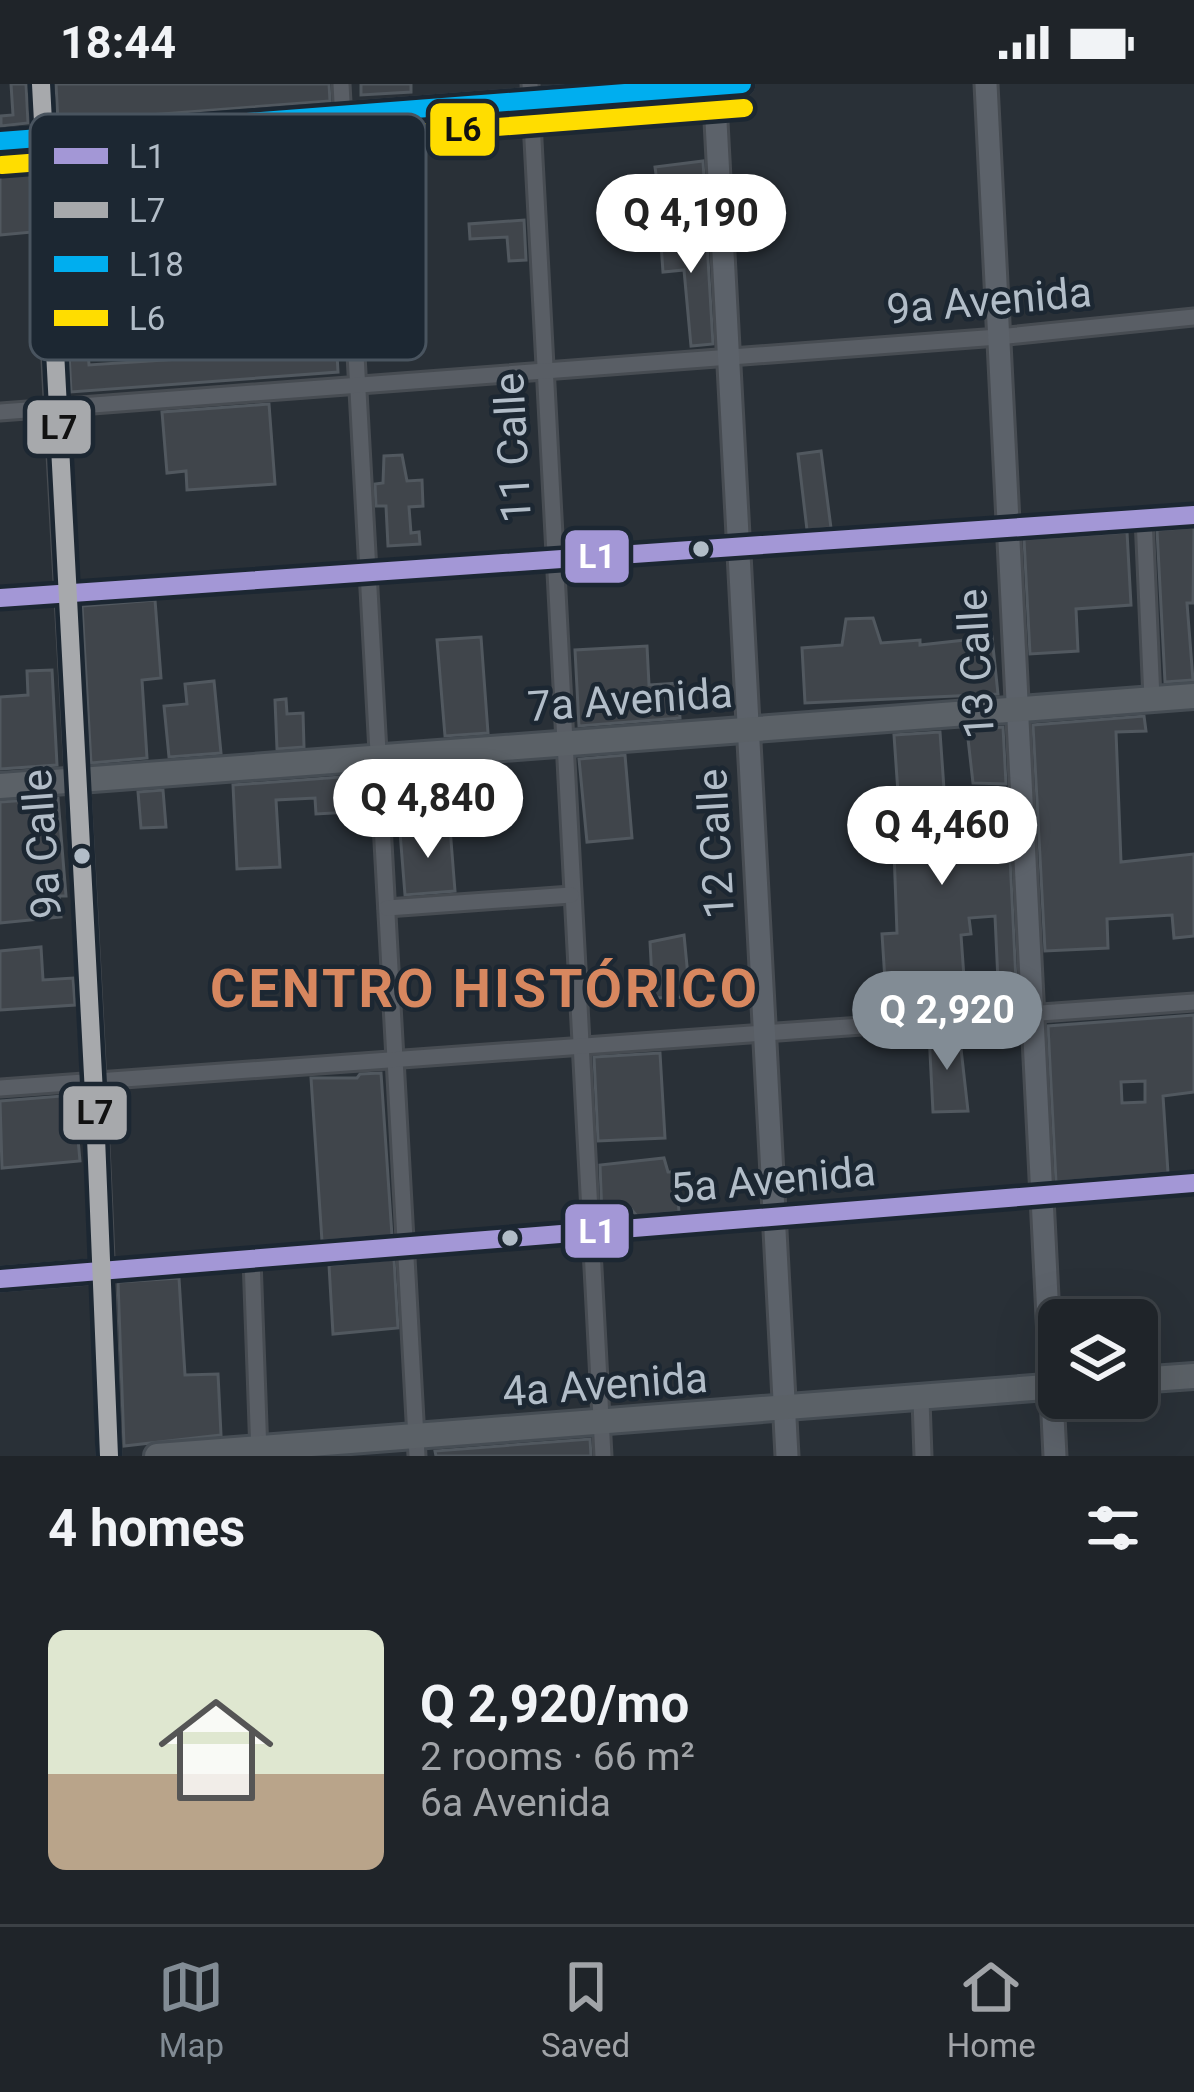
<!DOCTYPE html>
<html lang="en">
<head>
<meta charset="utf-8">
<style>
	:root { --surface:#1f2429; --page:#272c31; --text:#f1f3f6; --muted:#a1a4a8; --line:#3c4146; --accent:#828c95 }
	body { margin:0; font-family:Roboto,sans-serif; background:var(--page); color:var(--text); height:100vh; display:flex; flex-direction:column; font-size:45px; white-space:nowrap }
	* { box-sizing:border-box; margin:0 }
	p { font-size:39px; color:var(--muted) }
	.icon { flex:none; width:66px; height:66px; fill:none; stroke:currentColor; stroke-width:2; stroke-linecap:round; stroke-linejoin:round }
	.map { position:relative; height:1372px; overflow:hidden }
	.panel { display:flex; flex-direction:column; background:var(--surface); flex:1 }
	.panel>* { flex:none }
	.controls { position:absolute; left:1038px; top:1215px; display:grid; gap:24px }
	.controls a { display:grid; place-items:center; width:120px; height:120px; border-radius:18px; background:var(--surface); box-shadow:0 12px 48px #0002,0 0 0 3px var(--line); font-size:60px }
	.price { position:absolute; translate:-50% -102px; padding:0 27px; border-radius:42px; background:#fff; color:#222; font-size:39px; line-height:78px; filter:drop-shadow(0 3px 6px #0008) }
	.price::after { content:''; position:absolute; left:50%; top:72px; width:36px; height:27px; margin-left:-18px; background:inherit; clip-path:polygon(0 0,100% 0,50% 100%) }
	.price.active { background:var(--accent); color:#fff }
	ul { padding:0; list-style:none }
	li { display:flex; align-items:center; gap:36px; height:300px; padding:0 48px }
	li span { display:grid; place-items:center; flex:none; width:336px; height:240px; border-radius:18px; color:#555 }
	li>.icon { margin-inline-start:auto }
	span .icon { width:144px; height:144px; fill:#fffc; stroke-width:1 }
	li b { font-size:51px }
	h2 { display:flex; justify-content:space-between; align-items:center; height:144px; padding:0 48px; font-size:51px }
	.status { display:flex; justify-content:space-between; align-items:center; height:84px; padding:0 60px; background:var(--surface); direction:ltr }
	.status svg { height:33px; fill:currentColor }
	.tab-bar { display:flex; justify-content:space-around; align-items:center; height:168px; border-top:3px solid var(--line); background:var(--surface); font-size:33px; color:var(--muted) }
	.tab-bar a { display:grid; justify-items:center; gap:6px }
	.tab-bar .active { color:var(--accent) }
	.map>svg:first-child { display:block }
	.building { fill:#40454b; stroke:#51585f; stroke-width:3; fill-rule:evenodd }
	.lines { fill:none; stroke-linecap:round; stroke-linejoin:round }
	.street-casing { stroke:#474c52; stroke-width:21 }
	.secondary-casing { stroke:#474c52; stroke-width:27 }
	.primary-casing { stroke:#464d54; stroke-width:30 }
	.street { stroke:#595e65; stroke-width:15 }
	.secondary { stroke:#5c626a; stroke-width:21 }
	.primary { stroke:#5b6167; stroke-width:24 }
	.bus-1-casing { stroke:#1c2732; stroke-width:27 }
	.bus-2-casing { stroke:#1c2732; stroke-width:27 }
	.bus-3-casing { stroke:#1c2732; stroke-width:27 }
	.bus-4-casing { stroke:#1c2732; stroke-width:27 }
	.bus-1 { stroke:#a397d6; stroke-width:18 }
	.bus-2 { stroke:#a7a9ac; stroke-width:18 }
	.bus-3 { stroke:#00aeef; stroke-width:18 }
	.bus-4 { stroke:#fd0; stroke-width:18 }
	.bus-dot { fill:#b2bdc8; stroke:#1c2732; stroke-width:4.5 }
	.labels { text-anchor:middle; stroke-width:9; stroke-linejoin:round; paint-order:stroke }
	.street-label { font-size:42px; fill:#b2bdc8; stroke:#1c2732 }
	.district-label { font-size:54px; font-weight:bold; letter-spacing:3px; fill:#d7875f; stroke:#1c2732 }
	.key { fill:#1c2732; stroke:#49545f; stroke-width:3 }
	.key-label { font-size:33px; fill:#b2bdc8 }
	.line-badge { stroke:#1c2732; stroke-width:4.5 }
	.badge-label { font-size:33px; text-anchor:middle; font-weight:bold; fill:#fff }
	.pale-badge-label { font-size:33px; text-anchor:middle; font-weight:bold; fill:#111 }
</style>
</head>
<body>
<div class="status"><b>18:44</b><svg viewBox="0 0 49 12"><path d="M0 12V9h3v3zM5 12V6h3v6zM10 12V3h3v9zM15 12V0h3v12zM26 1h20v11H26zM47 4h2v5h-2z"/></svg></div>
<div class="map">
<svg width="1194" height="1372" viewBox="0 0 1194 1372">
	<rect width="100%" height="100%" fill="#293037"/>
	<g class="building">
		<path d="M11 0H26L28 39 1 42V32L13 31Z"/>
		<path d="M56 0H329L330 17 58 38Z"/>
		<path d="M361 0H411V8L361 11Z"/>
		<path d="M241 54 248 150 309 146 307 107H298L297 93 313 91 312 72H326L338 288 71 308 59 68ZM222 75 227 144 140 151 134 81ZM189 196 194 274 89 281 84 203ZM310 219 313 264 268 268 266 223Z"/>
		<path d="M29 70 33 148 0 151V72Z"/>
		<path d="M703 77 705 113 660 119 655 83Z"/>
		<path d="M524 136 526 176 509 177 507 153 470 155 469 140Z"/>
		<path d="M706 141 713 260 691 262 684 186 663 188 660 145Z"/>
		<path d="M269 320 275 400 187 406 186 387 167 389 162 328Z"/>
		<path d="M821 367 831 444 807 446 798 370Z"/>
		<path d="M402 371 407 397 422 396 423 422 409 423 411 449 419 448 420 460 388 462 386 422H376L375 400 383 399 384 372Z"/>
		<path d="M1194 443 1193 519H1187L1193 596 1165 598 1157 446Z"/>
		<path d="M1127 448 1131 521 1076 525 1078 567 1030 570 1024 455Z"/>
		<path d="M155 516 161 594 142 596 147 674 91 679 82 522Z"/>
		<path d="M873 534 881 559 920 556V561L992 553 998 610 805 619 802 564 842 561 846 535Z"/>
		<path d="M481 553 488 649 445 652 437 556Z"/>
		<path d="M647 562 649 601 678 599 680 634 579 642 575 566Z"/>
		<path d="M52 586 57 681 0 685V613L28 611 27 587Z"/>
		<path d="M214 597 221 669 169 673 164 622 187 620 185 600Z"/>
		<path d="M286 615 287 630 303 629 304 663 277 665 275 616Z"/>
		<path d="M1144 632 1146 647 1116 648 1121 778 1194 770V852L1174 854 1172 831 1107 835 1108 864 1045 867 1033 641Z"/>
		<path d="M1003 643 1006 700 973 699 967 646Z"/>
		<path d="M940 648 947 748 984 746 983 734 1008 732 1017 918 999 919 995 832 969 834 971 850 961 851 966 922 887 928 882 850 897 849 893 739 900 738 894 651Z"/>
		<path d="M625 671 632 754 587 758 579 675Z"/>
		<path d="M367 691 369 727 316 730 315 714 276 716 280 783 237 785 233 701Z"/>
		<path d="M163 706 166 743 141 744 138 708Z"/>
		<path d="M58 714 66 812H59L61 833 0 839V718Z"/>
		<path d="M450 744 455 807 405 811 400 748Z"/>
		<path d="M684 851 690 913 653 914 650 858Z"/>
		<path d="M41 863 43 896 73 894 75 921 0 926V867Z"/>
		<path d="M1194 931V1008L1163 1012 1168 1089 1056 1098 1048 942ZM1145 997V1018L1122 1019 1121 998Z"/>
		<path d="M959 947 968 1027 933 1028 929 949Z"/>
		<path d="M660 969 665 1054 598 1057 594 973Z"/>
		<path d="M381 989 392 1152 322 1157 311 994H357L360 990Z"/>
		<path d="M74 1011 80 1077 2 1084 0 1017Z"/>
		<path d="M664 1074 668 1088H676L679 1128 637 1132 632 1126 623 1133 602 1132 600 1081Z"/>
		<path d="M394 1175 398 1244 333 1250 329 1181Z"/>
		<path d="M179 1194 185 1291 218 1290 221 1351 124 1362 118 1198Z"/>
		<path d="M590 1355 591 1372H436L435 1367Z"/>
	</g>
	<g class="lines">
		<defs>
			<g id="street">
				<path d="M341 0 417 1372"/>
				<path d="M530 0 603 1372"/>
				<path d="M0 328 998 253 1194 233"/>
				<path d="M1144 434 1152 615"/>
				<path d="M0 514 1194 431"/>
				<path d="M387 824 571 811"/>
				<path d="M0 1004 1194 918"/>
				<path d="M252 1175 259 1369"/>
				<path d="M102 1187 1194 1099"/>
				<path d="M921 1316 923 1372"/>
			</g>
			<g id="secondary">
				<path d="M41 0C59 458 96 914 109 1372"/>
				<path d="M714 0 787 1372"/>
				<path d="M986 0 1055 1372"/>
				<path d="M0 57 742 0"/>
				<path d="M0 1195 102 1187"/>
			</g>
			<g id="primary">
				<path d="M0 702 1194 612"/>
				<path d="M1137 1296 1194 1292"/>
				<path d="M157 1372 1059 1302"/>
			</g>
		</defs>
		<use href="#street" class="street-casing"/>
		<use href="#secondary" class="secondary-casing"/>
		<use href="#primary" class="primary-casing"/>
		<use href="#street" class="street"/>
		<use href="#secondary" class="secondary"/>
		<use href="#primary" class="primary"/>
		<defs>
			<g id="bus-1">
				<path d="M0 514 1194 431"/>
				<path d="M0 1195 1194 1099"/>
			</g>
			<path id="bus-2" d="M41 0 95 1029 109 1372"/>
			<path id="bus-3" d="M0 57 742 0"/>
			<path id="bus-4" d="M2 81 744 24"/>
		</defs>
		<use href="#bus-1" class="bus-1-casing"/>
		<use href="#bus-2" class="bus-2-casing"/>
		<use href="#bus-3" class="bus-3-casing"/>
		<use href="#bus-4" class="bus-4-casing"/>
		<use href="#bus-1" class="bus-1"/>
		<use href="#bus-2" class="bus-2"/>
		<use href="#bus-3" class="bus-3"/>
		<use href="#bus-4" class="bus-4"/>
	</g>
	<g class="bus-dot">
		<circle cx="701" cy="465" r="10"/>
		<circle cx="82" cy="772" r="10"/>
		<circle cx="510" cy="1154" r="10"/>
	</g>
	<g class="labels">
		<g class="street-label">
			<text transform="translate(989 216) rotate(-5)" y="15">9a Avenida</text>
			<text transform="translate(512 364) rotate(-93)" y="15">11 Calle</text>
			<text transform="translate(975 580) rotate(-93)" y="15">13 Calle</text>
			<text transform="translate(630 615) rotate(-4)" y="15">7a Avenida</text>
			<text transform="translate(41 760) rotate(-94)" y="15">9a Calle</text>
			<text transform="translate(715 760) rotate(-93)" y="15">12 Calle</text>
			<text transform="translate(773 1095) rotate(-5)" y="15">5a Avenida</text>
			<text transform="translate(605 1300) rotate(-4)" y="15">4a Avenida</text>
		</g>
		<g class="district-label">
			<text x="485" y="923">CENTRO HISTÓRICO</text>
		</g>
	</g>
	<rect x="30" y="30" width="396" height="246" rx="18" class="key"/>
	<rect x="54" y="64" width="54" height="16" fill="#a397d6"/>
	<rect x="54" y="118" width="54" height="16" fill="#a7a9ac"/>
	<rect x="54" y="172" width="54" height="16" fill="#00aeef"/>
	<rect x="54" y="226" width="54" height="16" fill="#fd0"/>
	<g class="key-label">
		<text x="129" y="84">L1</text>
		<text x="129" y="138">L7</text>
		<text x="129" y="192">L18</text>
		<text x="129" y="246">L6</text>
	</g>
	<g class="line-badge">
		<rect x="428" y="17" width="69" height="57" rx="12" fill="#fd0"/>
		<rect x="25" y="314" width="68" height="58" rx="12" fill="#a7a9ac"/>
		<rect x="563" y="444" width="68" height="57" rx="12" fill="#a397d6"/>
		<rect x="61" y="1000" width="68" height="58" rx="12" fill="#a7a9ac"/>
		<rect x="563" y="1118" width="68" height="58" rx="12" fill="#a397d6"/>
	</g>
	<g class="badge-label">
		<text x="597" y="484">L1</text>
		<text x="597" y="1159">L1</text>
	</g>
	<g class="pale-badge-label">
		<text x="463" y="57">L6</text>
		<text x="59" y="355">L7</text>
		<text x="95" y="1040">L7</text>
	</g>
</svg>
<div class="controls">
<a><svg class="icon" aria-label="layers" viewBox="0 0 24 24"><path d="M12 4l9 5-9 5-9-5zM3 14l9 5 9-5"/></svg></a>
</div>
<b class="price" style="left:691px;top:192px">Q 4,190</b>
<b class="price" style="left:428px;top:777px">Q 4,840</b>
<b class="price" style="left:942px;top:804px">Q 4,460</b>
<b class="price active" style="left:947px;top:989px">Q 2,920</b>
</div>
<section class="panel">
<h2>4 homes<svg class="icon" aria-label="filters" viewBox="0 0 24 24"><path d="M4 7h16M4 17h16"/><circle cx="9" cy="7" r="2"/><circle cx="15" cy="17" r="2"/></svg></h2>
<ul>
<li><span style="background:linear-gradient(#dfe7d0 60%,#b9a48a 0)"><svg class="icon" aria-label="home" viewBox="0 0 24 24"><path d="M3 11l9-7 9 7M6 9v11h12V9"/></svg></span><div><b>Q 2,920/mo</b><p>2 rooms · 66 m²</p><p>6a Avenida</p></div></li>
</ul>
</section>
<nav class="tab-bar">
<a class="active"><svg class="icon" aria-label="map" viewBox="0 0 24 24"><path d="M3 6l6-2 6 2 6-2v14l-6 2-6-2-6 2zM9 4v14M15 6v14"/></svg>Map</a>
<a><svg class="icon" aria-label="saved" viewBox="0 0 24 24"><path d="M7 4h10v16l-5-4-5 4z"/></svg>Saved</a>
<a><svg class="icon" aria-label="home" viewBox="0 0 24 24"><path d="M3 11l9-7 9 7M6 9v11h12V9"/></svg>Home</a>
</nav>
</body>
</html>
